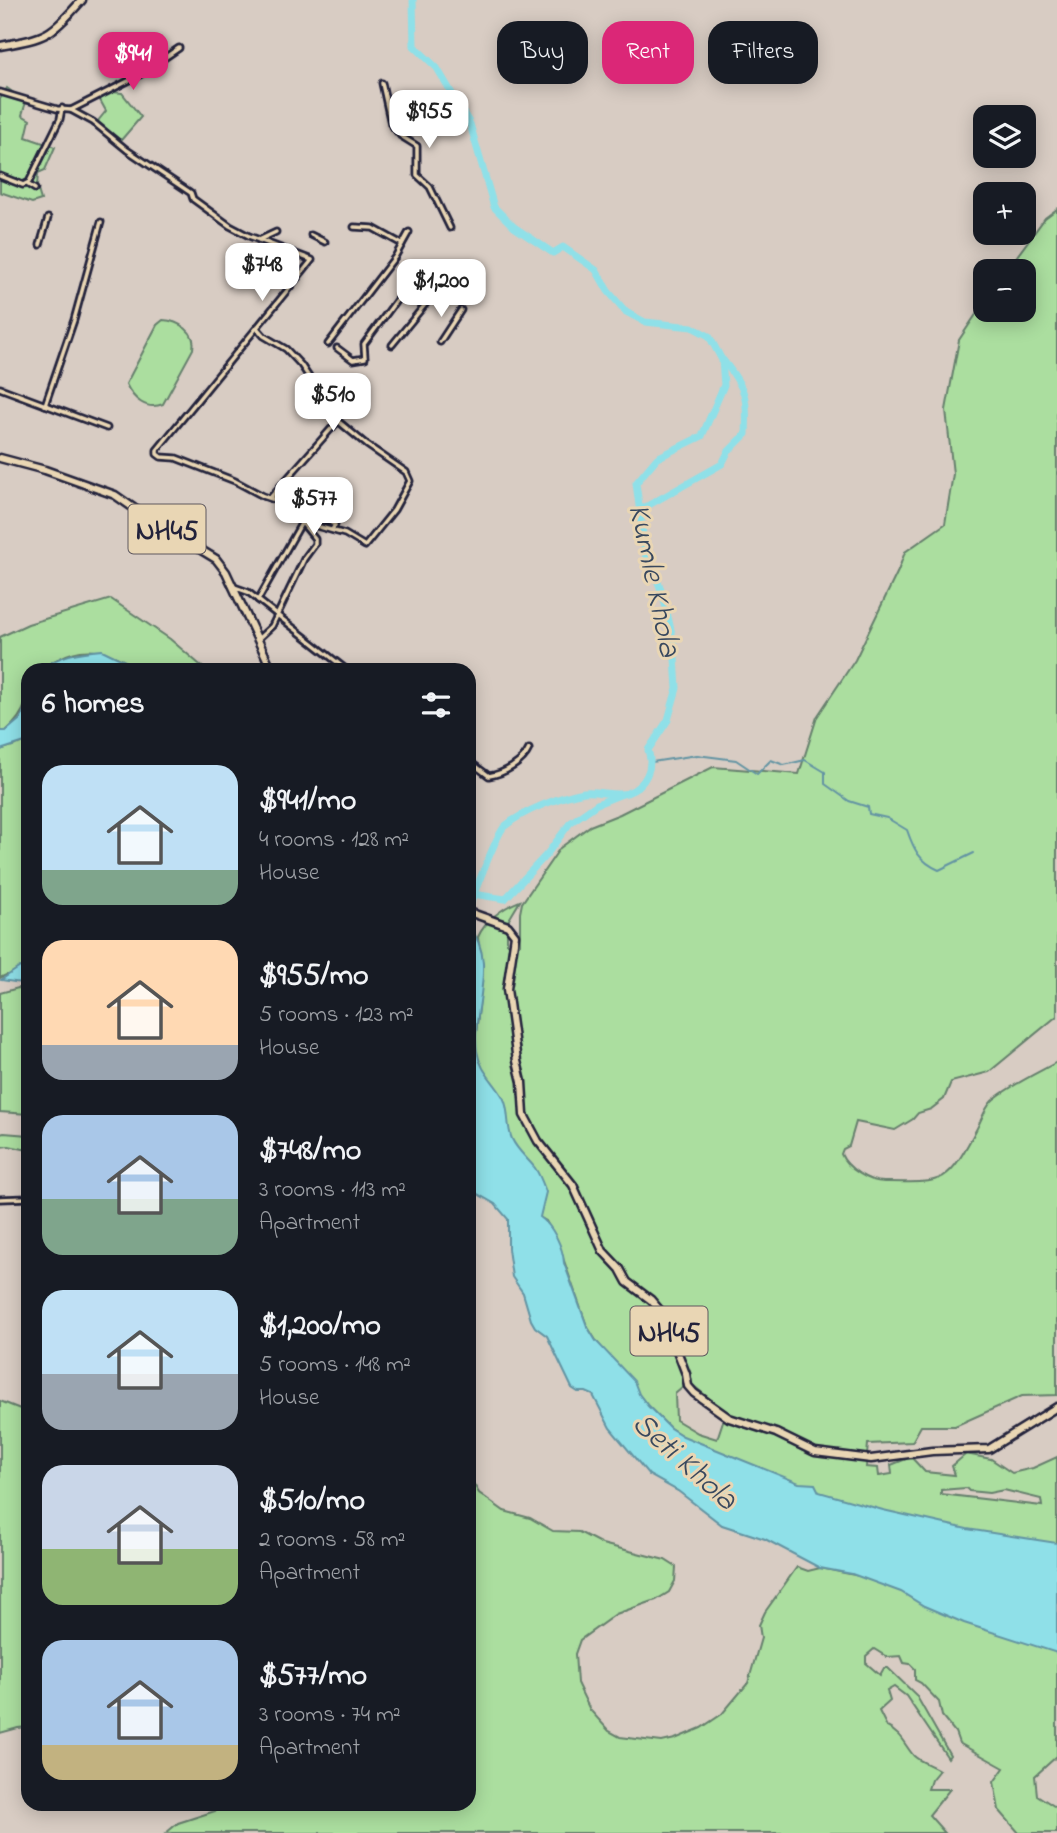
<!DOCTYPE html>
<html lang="en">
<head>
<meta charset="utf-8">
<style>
	:root { --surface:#171b24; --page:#20242c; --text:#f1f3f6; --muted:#9ea1a6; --accent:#db2777 }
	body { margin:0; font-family:"Indie Flower",sans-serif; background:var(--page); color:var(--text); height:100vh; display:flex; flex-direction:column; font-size:26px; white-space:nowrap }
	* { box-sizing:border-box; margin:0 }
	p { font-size:23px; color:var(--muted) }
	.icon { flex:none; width:38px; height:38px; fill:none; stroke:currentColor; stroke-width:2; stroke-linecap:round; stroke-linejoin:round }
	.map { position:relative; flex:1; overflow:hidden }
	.details { position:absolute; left:21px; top:663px; width:455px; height:1148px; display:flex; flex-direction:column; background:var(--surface); border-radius:21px; box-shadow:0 4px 18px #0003 }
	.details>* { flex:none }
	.top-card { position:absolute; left:497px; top:21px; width:455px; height:63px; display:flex; gap:14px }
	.tools { position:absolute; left:973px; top:105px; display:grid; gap:14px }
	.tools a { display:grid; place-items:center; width:63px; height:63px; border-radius:14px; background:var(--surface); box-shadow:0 4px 18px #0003; font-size:35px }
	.price { position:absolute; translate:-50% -60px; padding:0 16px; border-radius:14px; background:#fff; color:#222; font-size:23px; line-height:46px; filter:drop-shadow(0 2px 4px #0008) }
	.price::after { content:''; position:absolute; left:50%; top:42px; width:21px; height:16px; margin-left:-10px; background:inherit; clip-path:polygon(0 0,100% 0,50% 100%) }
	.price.selected { background:var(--accent); color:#fff }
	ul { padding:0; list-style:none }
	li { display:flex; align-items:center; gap:21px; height:175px; padding:0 21px }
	li span { display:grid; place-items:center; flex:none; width:196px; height:140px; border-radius:21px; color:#555 }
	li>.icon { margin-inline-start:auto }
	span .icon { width:84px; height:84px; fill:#fffc; stroke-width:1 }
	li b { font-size:30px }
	h2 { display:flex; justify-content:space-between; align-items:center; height:84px; padding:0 21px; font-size:30px }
	.pill { padding:0 24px; border-radius:21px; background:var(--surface); box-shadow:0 4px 18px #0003; font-size:24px; line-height:63px }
	.pill.selected { background:var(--accent); color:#fff }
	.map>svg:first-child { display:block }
	.green { fill:#abde9f; stroke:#66806d; stroke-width:2; fill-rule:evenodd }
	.water { fill:#8fe0e8; stroke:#6394a3; stroke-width:2 }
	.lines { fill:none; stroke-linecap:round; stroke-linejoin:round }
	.stream { stroke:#6394a3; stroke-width:2 }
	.river { stroke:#8fe0e8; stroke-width:7 }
	.minor-casing { stroke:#22223b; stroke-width:9 }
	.primary-casing { stroke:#22223b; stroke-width:11 }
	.trunk-casing { stroke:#22223b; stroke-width:11 }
	.minor { stroke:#e9d6b4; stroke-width:3.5 }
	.primary { stroke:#e9d6b4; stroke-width:6 }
	.trunk { stroke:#e9d6b4; stroke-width:6 }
	.labels { text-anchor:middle; stroke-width:6; stroke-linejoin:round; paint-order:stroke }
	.shield { fill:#e9d6b4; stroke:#5e585f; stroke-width:2 }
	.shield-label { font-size:28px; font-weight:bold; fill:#22223b }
	.water-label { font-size:32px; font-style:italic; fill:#38485e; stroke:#e9d6b4 }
</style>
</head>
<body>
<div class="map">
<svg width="1057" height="1833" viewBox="0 0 1057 1833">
	<rect width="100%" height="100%" fill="#d8ccc3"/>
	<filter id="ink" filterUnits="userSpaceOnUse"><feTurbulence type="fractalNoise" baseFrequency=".0143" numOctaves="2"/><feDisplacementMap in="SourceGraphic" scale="14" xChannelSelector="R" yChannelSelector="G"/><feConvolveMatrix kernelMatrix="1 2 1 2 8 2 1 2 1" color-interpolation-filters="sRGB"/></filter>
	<g filter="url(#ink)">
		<g class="green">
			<path d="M7 88 26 102 22 115 30 120 26 137 55 147 45 170 38 173 37 187 41 200 32 203 0 192V99Z"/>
			<path d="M112 92 122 93 141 117 122 139 118 140 101 127 98 121 106 111 100 100 104 95Z"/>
			<path d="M1057 209V1016L989 1072 951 1082 944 1099 931 1109 918 1113 913 1119 895 1130 856 1122 849 1146 843 1149 841 1154C847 1168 868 1182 884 1182 946 1183 947 1184 976 1130 981 1121 985 1108 992 1101 1007 1087 1039 1072 1057 1062V1395L1022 1396 955 1426H921L912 1442 868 1444 866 1467 878 1468 879 1476 892 1474 891 1465 911 1457 925 1472 955 1475 952 1466 966 1454 991 1459 1012 1473 1033 1468 1057 1457V1584L806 1517 670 1428 648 1406 597 1342 587 1326 557 1241 546 1221 534 1214 476 1057V1033L482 980 478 937C485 921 503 907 520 901L505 926 507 932V943L520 944V913L522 903 560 848 590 826 620 814 713 767 799 774 817 717 855 660 898 571 905 552 945 524 953 474 946 410 959 340 985 301V310H1024V271H1006L1045 218ZM689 1382 726 1412 717 1439 698 1433 676 1420 675 1394ZM966 1488 969 1491 989 1493 1004 1490 1041 1499 1042 1506 941 1494V1490Z"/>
			<path d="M163 320C179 321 197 332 193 349L163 404C146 411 133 399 126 384L157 325Z"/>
			<path d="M111 599 170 639 206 670H139L135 666C109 652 86 643 58 659 46 665 41 670 28 670 28 698 28 712 6 731H0V637L28 624Z"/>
			<path d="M28 741V750L23 753 28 752V977L6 975 0 978V750Z"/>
			<path d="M18 988 28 991V1114L0 1112V993Z"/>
			<path d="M4 1133 28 1135V1150L9 1146 0 1147V1134Z"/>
			<path d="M0 1401 28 1412V1727L18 1728 0 1733Z"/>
			<path d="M469 1476 479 1493 504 1511 530 1518 553 1531 579 1532 602 1544 665 1560 676 1567 675 1581 669 1592 656 1600 616 1614 580 1640 575 1654 577 1683 590 1710 609 1731 620 1737 662 1742 675 1739 701 1728 722 1714 748 1683 761 1638 759 1625 765 1612 797 1567 808 1571 820 1568 874 1579 1057 1649V1756L1035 1776 1037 1795 1057 1808V1833H1019L999 1810 994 1782 1004 1768 959 1743 955 1732 942 1716 939 1702 921 1683 915 1680V1669L910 1664 904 1663 901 1656 887 1657 874 1649 866 1656V1663L880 1675 884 1668H888L916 1695 950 1755 948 1758 906 1696 894 1687 887 1691 890 1701 879 1711 887 1727C901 1733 905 1746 914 1756 920 1762 932 1765 939 1770L931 1780 928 1789H950L929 1815 945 1833H166L178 1823 215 1811 216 1804H469Z"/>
		</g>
		<g class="water">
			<path d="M102 650 135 666 139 670H40C58 655 79 652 102 650Z"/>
			<path d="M28 690V741L0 750V731H6L20 719 25 709Z"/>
			<path d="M469 927C499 960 471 1012 477 1051 480 1071 494 1081 503 1097 510 1110 506 1125 512 1139 517 1150 527 1158 535 1168 540 1175 543 1184 546 1192L540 1217C553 1226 563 1247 564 1263L587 1326 596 1341 634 1381 639 1394 648 1406 670 1428 683 1436 799 1483 815 1484 819 1492 883 1510 967 1529 1057 1543V1653L964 1623 924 1606 901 1592 852 1574 820 1568 765 1539 722 1525 678 1491 649 1475 610 1428 593 1395 586 1392H578L572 1388 547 1336 535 1327 531 1320 523 1293 512 1277 508 1249V1219L495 1204 469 1189Z"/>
			<path d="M20 967 28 970V984L1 980Z"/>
		</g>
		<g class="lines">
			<path class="stream" d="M652 762 697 755 736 760 757 774 771 760 784 765 805 760 825 772V784L849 801 868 807 869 814 887 818 907 830C914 850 919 861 939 870L974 853"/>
			<g class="river">
				<path d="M413 0 414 46 437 68 470 124 494 207 514 227 553 253 563 247 596 270 608 291 626 312 645 322 692 327 709 336 722 360 724 385 702 436 657 458 636 483 646 558 654 572 663 595 674 643 677 688 668 720 648 750C654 767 646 786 627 793 615 797 597 790 584 792 559 797 525 810 505 826 498 831 472 898 469 909"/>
				<path d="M640 510 722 464 728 452 746 434C748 397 746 389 723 360"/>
				<path d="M473 894 505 899 547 854 570 823 597 804 622 794"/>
			</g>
			<defs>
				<g id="minor">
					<path d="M382 83 391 124 401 136 417 146V175L430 187 450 228"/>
					<path d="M0 92 57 109 71 110 93 122 127 150 191 193 193 199 230 226 249 236 312 260 157 450V454L161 457 176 458 235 481 263 496 293 506H301L335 525 332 530"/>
					<path d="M71 110 138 76 179 48"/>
					<path d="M0 176 23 185 29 182 60 119 62 108"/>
					<path d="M27 184 35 189"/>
					<path d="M354 227 373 228 402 244"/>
					<path d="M311 235 325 242"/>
					<path d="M259 240 276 232"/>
					<path d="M40 245 48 218"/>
					<path d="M257 328 264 336 286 349 301 365 338 421 367 445 406 472 410 481 394 510 365 546 345 534 302 522 258 600"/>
					<path d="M440 342 461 310"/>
					<path d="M328 344 395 257 409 232"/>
					<path d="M392 345 446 279"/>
					<path d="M337 348 353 360 365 358 364 344 416 274"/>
					<path d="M0 388 107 428"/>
					<path d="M45 405 74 320 101 222"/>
					<path d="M270 498 338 421"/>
					<path d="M234 587 248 592 347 670"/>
					<path d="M258 639 272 626 304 559 315 544V539L302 523"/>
					<path d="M469 761 489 776C503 774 523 763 529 749"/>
					<path d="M0 1199 28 1198"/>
				</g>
				<g id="primary">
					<path d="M0 458 45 470 115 495 145 516 216 559 226 572 272 670"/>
					<path d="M469 912 508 926 515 935 507 989 517 1061 522 1082 524 1115 538 1141 573 1185 603 1251 620 1269 627 1282 651 1300 663 1314 686 1374 688 1386 694 1393 729 1418 776 1433 815 1452 871 1459 932 1451 989 1449 1057 1407"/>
				</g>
				<path id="trunk" d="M0 46C48 37 49 37 82 0"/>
			</defs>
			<use href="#minor" class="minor-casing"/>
			<use href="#primary" class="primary-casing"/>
			<use href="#trunk" class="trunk-casing"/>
			<use href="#minor" class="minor"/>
			<use href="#primary" class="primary"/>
			<use href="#trunk" class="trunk"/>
		</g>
	</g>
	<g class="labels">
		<g class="shield">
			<rect x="128.5" y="504.5" width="77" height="49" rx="5"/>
			<rect x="630.5" y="1306.5" width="77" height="49" rx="5"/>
		</g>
		<g class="shield-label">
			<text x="167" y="539">NH45</text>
			<text x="669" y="1341">NH45</text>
		</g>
		<g class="water-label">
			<text transform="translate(656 580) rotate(78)" y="11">Kumle Khola</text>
			<text transform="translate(686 1460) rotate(42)" y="11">Seti Khola</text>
		</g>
	</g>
</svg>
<div class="tools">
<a><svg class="icon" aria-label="layers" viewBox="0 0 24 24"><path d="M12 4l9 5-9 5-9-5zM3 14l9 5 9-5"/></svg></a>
<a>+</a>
<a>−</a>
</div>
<b class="price selected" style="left:133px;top:92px">$941</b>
<b class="price" style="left:429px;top:150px">$955</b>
<b class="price" style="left:262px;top:303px">$748</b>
<b class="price" style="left:441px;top:319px">$1,200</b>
<b class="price" style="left:333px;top:433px">$510</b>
<b class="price" style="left:314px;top:537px">$577</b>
<div class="top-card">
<a class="pill">Buy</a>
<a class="pill selected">Rent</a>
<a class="pill">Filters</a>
</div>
<section class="details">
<h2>6 homes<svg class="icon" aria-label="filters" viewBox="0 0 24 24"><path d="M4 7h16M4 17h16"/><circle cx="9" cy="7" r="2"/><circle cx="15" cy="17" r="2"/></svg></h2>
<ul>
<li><span style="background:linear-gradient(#bfe0f5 75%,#7fa58c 0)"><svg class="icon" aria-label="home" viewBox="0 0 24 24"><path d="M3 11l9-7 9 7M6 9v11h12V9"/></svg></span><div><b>$941/mo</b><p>4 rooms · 128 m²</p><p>House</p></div></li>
<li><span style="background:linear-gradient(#ffd9b3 75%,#9aa5b1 0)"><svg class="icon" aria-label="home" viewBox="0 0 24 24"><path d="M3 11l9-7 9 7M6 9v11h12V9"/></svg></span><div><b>$955/mo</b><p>5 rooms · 123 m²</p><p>House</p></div></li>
<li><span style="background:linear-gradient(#a9c7e8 60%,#7fa58c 0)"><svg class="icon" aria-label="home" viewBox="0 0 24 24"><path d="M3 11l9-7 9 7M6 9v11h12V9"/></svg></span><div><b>$748/mo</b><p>3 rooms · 113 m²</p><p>Apartment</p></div></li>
<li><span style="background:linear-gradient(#bfe0f5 60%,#9aa5b1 0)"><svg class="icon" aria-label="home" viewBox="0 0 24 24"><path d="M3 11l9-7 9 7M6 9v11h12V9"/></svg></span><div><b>$1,200/mo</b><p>5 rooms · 148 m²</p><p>House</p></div></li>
<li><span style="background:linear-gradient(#c9d6e8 60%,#8fb573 0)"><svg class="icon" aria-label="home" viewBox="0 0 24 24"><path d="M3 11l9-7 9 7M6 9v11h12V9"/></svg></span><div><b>$510/mo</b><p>2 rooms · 58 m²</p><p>Apartment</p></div></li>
<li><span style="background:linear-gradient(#a9c7e8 75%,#c2b280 0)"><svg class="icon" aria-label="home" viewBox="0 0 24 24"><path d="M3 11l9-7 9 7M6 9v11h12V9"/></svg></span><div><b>$577/mo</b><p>3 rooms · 74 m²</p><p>Apartment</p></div></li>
</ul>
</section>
</div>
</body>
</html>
